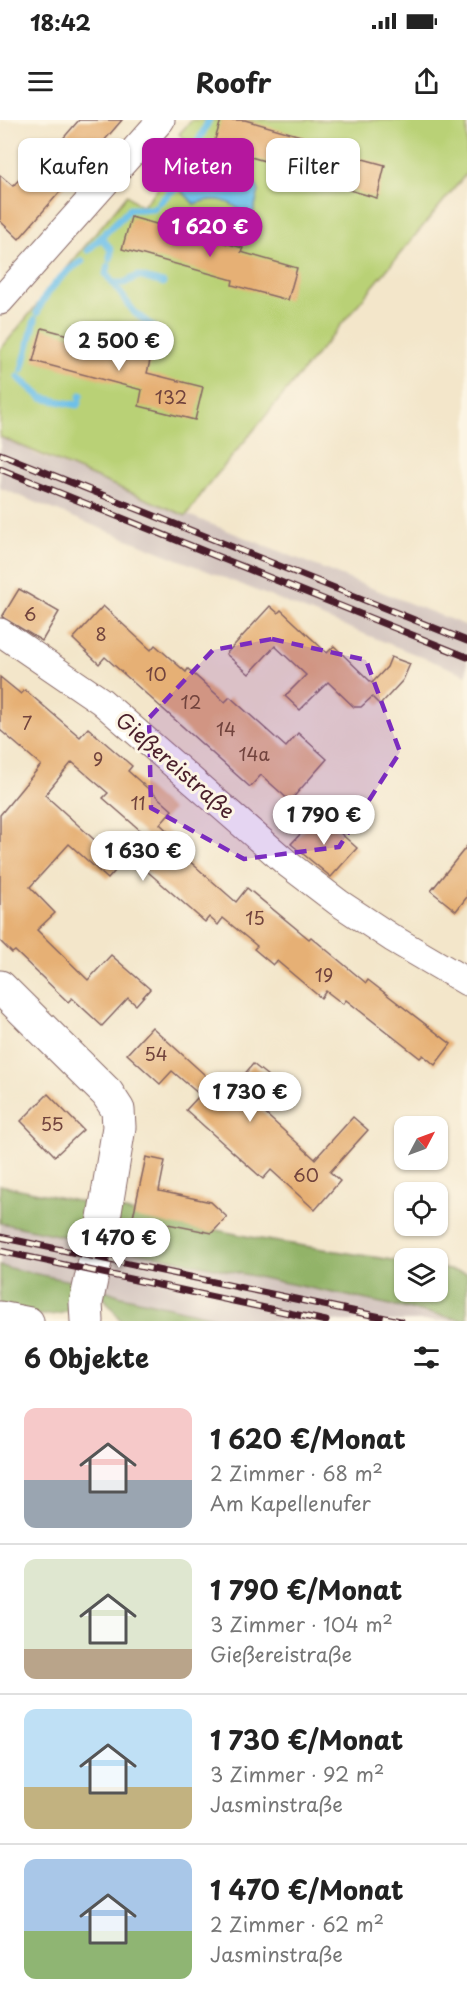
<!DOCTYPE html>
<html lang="de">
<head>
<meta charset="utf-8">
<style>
	:root { --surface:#fff; --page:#f6f6f6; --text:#222; --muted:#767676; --line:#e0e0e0; --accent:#b5179e }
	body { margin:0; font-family:"Playpen Sans",sans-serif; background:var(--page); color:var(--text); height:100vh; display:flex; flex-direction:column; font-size:22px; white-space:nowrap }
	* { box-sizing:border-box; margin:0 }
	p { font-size:20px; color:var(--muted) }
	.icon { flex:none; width:33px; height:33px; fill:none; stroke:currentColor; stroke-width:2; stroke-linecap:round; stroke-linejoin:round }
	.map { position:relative; height:1201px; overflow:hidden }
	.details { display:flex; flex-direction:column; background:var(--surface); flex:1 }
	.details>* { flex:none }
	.guide { position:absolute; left:18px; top:18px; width:432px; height:54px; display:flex; gap:12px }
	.needle { width:39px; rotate:49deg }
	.fabs { position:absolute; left:394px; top:996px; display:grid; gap:12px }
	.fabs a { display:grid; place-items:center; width:54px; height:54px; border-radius:12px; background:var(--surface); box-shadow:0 2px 4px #0004; font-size:30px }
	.price { position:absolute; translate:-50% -51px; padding:0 14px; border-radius:21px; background:#fff; color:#222; font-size:20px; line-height:39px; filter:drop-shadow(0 2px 3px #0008) }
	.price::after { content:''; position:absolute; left:50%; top:36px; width:18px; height:14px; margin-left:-9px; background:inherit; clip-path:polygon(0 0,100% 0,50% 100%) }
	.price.active { background:var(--accent); color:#fff }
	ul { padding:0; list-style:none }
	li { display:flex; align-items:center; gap:18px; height:150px; padding:0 24px }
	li+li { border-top:2px solid var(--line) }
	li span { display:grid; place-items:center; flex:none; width:168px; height:120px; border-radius:12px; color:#555 }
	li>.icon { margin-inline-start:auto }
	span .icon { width:72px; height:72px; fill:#fffc; stroke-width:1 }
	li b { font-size:26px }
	h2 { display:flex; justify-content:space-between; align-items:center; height:72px; padding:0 24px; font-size:26px }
	.tag { padding:0 21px; border-radius:12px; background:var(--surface); box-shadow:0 2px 4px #0004; font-size:21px; line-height:54px }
	.tag.active { background:var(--accent); color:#fff }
	.status { display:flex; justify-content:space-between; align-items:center; height:42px; padding:0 30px; background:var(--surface); direction:ltr }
	.status svg { height:16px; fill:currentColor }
	header { display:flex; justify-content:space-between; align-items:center; height:78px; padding:0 24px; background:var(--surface); font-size:27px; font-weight:700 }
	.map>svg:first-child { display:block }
	.industrial { fill:#cfc0bb }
	.green { fill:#b9d176; stroke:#827850; stroke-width:1.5 }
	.forest { fill:#92b367; stroke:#6e6949; stroke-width:1.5 }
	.water { fill:#6dc0e9; stroke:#5c708a; stroke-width:1.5 }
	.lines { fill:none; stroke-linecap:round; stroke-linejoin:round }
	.stream { stroke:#6dc0e9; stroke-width:7 }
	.building { fill:#e6b074 }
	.street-casing { stroke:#856563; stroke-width:29 }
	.secondary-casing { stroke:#856563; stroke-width:35 }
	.street { stroke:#fff; stroke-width:27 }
	.secondary { stroke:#fff; stroke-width:33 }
	.rail-casing { stroke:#4a1f2b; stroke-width:7 }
	.rail { stroke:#fcf5e5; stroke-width:4.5; stroke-dasharray:14; stroke-linecap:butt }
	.marked { fill:#7b2cbf; fill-opacity:0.2; stroke:#7b2cbf; stroke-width:4.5; stroke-dasharray:12 8; stroke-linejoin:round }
	.labels { text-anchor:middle; stroke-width:6; stroke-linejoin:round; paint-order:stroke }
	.number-label { font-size:18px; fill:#71433d }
	.street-label { font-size:21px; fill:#4a1f2b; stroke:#fcf5e5 }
</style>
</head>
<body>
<div class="status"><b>18:42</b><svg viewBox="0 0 49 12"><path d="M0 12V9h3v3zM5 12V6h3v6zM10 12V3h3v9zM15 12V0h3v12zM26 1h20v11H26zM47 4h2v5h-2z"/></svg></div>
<header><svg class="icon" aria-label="menu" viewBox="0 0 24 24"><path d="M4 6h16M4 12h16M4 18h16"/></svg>Roofr<svg class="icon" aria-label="share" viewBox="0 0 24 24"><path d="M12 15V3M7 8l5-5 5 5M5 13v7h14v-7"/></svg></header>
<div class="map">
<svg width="467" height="1201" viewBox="0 0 467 1201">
	<rect width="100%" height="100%" fill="#fcf5e5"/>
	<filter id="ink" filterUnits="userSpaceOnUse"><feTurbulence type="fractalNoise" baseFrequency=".0167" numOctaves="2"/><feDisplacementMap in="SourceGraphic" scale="12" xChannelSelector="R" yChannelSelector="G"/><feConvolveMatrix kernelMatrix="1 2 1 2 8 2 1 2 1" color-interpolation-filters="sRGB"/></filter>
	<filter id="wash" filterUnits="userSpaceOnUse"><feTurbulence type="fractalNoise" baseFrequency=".008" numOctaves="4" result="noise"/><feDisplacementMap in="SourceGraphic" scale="24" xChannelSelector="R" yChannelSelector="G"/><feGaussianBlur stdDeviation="1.35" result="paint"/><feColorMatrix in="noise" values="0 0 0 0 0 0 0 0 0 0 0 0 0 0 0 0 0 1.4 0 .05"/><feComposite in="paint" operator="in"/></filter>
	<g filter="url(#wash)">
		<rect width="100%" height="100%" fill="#f3e6ca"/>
		<g class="industrial">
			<path d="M0 318 23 327 35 334 467 506V555L0 368Z"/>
			<path d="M0 1103 88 1122 79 1163 0 1146Z"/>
			<path d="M106 1126 462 1201H231L121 1176 96 1167Z"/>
		</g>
		<path class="green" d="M192 0H467V53L205 369 186 396 0 317V230L127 75 142 87 193 27 179 14Z"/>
		<g class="forest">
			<path d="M0 1065 260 1119 405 1142V1172H438V1148L467 1153V1201L0 1103Z"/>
			<path d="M0 1146 79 1163C78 1170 78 1181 74 1187 59 1201 20 1194 0 1190Z"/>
			<path d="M96 1167 121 1176 231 1201H121Z"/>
		</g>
		<path class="water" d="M185 51 204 52 256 64 259 71 253 94 246 96C230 79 216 76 194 84L184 73 177 69Z"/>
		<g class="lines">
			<g class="stream">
				<path d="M194 30 209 0"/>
				<path d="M188 53 204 52 206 42"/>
				<path d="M160 82 170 72 177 69 188 53"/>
				<path d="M101 117 111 130 110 139"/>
				<path d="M88 130 130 89H154L155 87"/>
				<path d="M108 146 106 154 135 193 153 207 154 213"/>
				<path d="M113 163H124L138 156 163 163"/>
				<path d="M37 193C44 173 64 152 82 141"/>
				<path d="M22 250 35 200"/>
				<path d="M18 257 42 278 77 285 79 283"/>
				<path d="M80 277 81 275"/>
			</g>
		</g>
		<g id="blocks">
			<g class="building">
				<path d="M79 0H122L19 119 0 101V55L13 66 31 47 35 51Z"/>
				<path d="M221 0H245L332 25 330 30 385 45 377 78 322 62 323 58 213 26Z"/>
				<path d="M131 97 243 128 241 132 297 148 288 180 232 165 233 160 122 129Z"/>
				<path d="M42 208 151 237 147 253 203 267 195 300 139 286 142 270 33 241Z"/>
				<path d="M19 469 59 492 42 521 2 497Z"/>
				<path d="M103 486 151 530 155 525 186 552 188 549 225 582 230 577 286 627 298 613 327 639 290 681 261 655 250 667 105 537 99 544 73 519Z"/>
				<path d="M270 486 278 493 281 490 327 533 334 526 372 563 387 547 391 537 410 544 403 560 380 585 372 577 361 587H354L328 562 300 590 285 576 306 555 275 526 249 554 226 534Z"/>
				<path d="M0 557 21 574 25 570 80 617 88 608 132 646 128 651 172 690 160 704 176 719 171 725 236 782 247 768 309 819 311 817 366 863 368 860 451 924 435 945 423 935 420 938 346 880 343 884 326 871 321 878 277 841 273 845 254 829 257 826 223 798 218 805 209 797 205 802 131 737 148 717 103 678 108 673 72 642 45 675 121 744 108 759 69 724 30 767 55 793 37 810 88 860 111 835 150 869 136 885 128 878 102 906 72 878 68 882 15 831 12 833 0 821V695L41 645 0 610Z"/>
				<path d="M319 694 357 728 331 757 291 724Z"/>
				<path d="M467 726V777L456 791 431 771Z"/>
				<path d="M152 907 227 975 253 944 268 956 249 979 315 1039 353 997 368 1010 330 1052 340 1061 315 1090 271 1050 263 1059 186 990 200 975 172 951 160 964 127 934Z"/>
				<path d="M48 974 83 1010 55 1036 21 1001Z"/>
				<path d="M146 1037 165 1041 159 1071 211 1082 227 1097 212 1113 133 1097Z"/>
			</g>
		</g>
	</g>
	<g filter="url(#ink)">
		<use href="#blocks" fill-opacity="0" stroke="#856563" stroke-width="1.5"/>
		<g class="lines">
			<defs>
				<g id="street">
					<path d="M0 181 161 0"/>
					<path d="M0 512 101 581 289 745 339 783 392 818 467 862"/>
					<path d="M0 1195 30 1201"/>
				</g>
				<path id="secondary" d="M0 867 107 973 118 990 119 1007 103 1104 86 1183 87 1201"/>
			</defs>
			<use href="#street" class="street-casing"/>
			<use href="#secondary" class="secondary-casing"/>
			<use href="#street" class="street"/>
			<use href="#secondary" class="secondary"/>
			<defs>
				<g id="rail">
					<path d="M0 334 467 521"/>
					<path d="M0 349 467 537"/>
					<path d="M0 1117 400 1201"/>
					<path d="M0 1131 326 1201"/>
				</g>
			</defs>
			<use href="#rail" class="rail-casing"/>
			<use href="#rail" class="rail"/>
		</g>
	</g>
	<path class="marked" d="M272 519 366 540 400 632 339 727 244 739 151 688 149 598 213 530Z"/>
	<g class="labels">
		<g class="number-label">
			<text x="171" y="284">132</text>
			<text x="30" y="501">6</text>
			<text x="101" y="521">8</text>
			<text x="156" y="561">10</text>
			<text x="191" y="589">12</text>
			<text x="27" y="610">7</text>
			<text x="226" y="616">14</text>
			<text x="254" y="641">14a</text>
			<text x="98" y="646">9</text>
			<text x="138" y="690">11</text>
			<text x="255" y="805">15</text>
			<text x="324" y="862">19</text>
			<text x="156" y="941">54</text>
			<text x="52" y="1011">55</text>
			<text x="306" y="1062">60</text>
		</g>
		<g class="street-label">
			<text transform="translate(175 646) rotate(41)" y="7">Gießereistraße</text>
		</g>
	</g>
</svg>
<div class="fabs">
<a><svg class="needle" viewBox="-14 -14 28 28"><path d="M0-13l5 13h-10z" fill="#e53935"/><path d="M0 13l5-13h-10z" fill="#767676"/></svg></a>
<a><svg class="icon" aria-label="locate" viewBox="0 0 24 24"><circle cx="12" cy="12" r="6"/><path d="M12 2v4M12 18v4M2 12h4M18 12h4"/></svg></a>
<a><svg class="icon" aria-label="layers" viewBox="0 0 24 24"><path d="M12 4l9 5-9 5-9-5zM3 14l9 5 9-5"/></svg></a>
</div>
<b class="price active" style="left:210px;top:138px">1 620 €</b>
<b class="price" style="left:119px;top:252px">2 500 €</b>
<b class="price" style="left:324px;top:726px">1 790 €</b>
<b class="price" style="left:143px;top:762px">1 630 €</b>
<b class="price" style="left:250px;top:1003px">1 730 €</b>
<b class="price" style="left:119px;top:1149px">1 470 €</b>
<div class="guide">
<a class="tag">Kaufen</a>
<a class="tag active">Mieten</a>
<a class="tag">Filter</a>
</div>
</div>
<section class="details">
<h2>6 Objekte<svg class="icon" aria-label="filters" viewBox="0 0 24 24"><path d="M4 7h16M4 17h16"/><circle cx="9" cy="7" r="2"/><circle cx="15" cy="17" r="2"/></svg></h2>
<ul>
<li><span style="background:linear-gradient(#f6c9c9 60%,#9aa5b1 0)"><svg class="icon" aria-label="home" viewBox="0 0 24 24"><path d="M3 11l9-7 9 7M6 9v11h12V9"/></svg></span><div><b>1 620 €/Monat</b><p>2 Zimmer · 68 m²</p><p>Am Kapellenufer</p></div></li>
<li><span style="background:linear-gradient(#dfe7d0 75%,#b9a48a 0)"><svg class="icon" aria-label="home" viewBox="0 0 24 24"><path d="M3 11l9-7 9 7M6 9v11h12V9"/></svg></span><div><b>1 790 €/Monat</b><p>3 Zimmer · 104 m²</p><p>Gießereistraße</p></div></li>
<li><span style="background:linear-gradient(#bfe0f5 65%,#c2b280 0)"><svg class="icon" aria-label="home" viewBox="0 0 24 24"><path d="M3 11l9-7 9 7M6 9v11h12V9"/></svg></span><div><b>1 730 €/Monat</b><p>3 Zimmer · 92 m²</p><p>Jasminstraße</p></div></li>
<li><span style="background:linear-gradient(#a9c7e8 60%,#8fb573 0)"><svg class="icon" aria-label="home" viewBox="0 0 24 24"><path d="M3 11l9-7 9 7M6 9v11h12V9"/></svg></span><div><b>1 470 €/Monat</b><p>2 Zimmer · 62 m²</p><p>Jasminstraße</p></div></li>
</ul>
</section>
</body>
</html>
